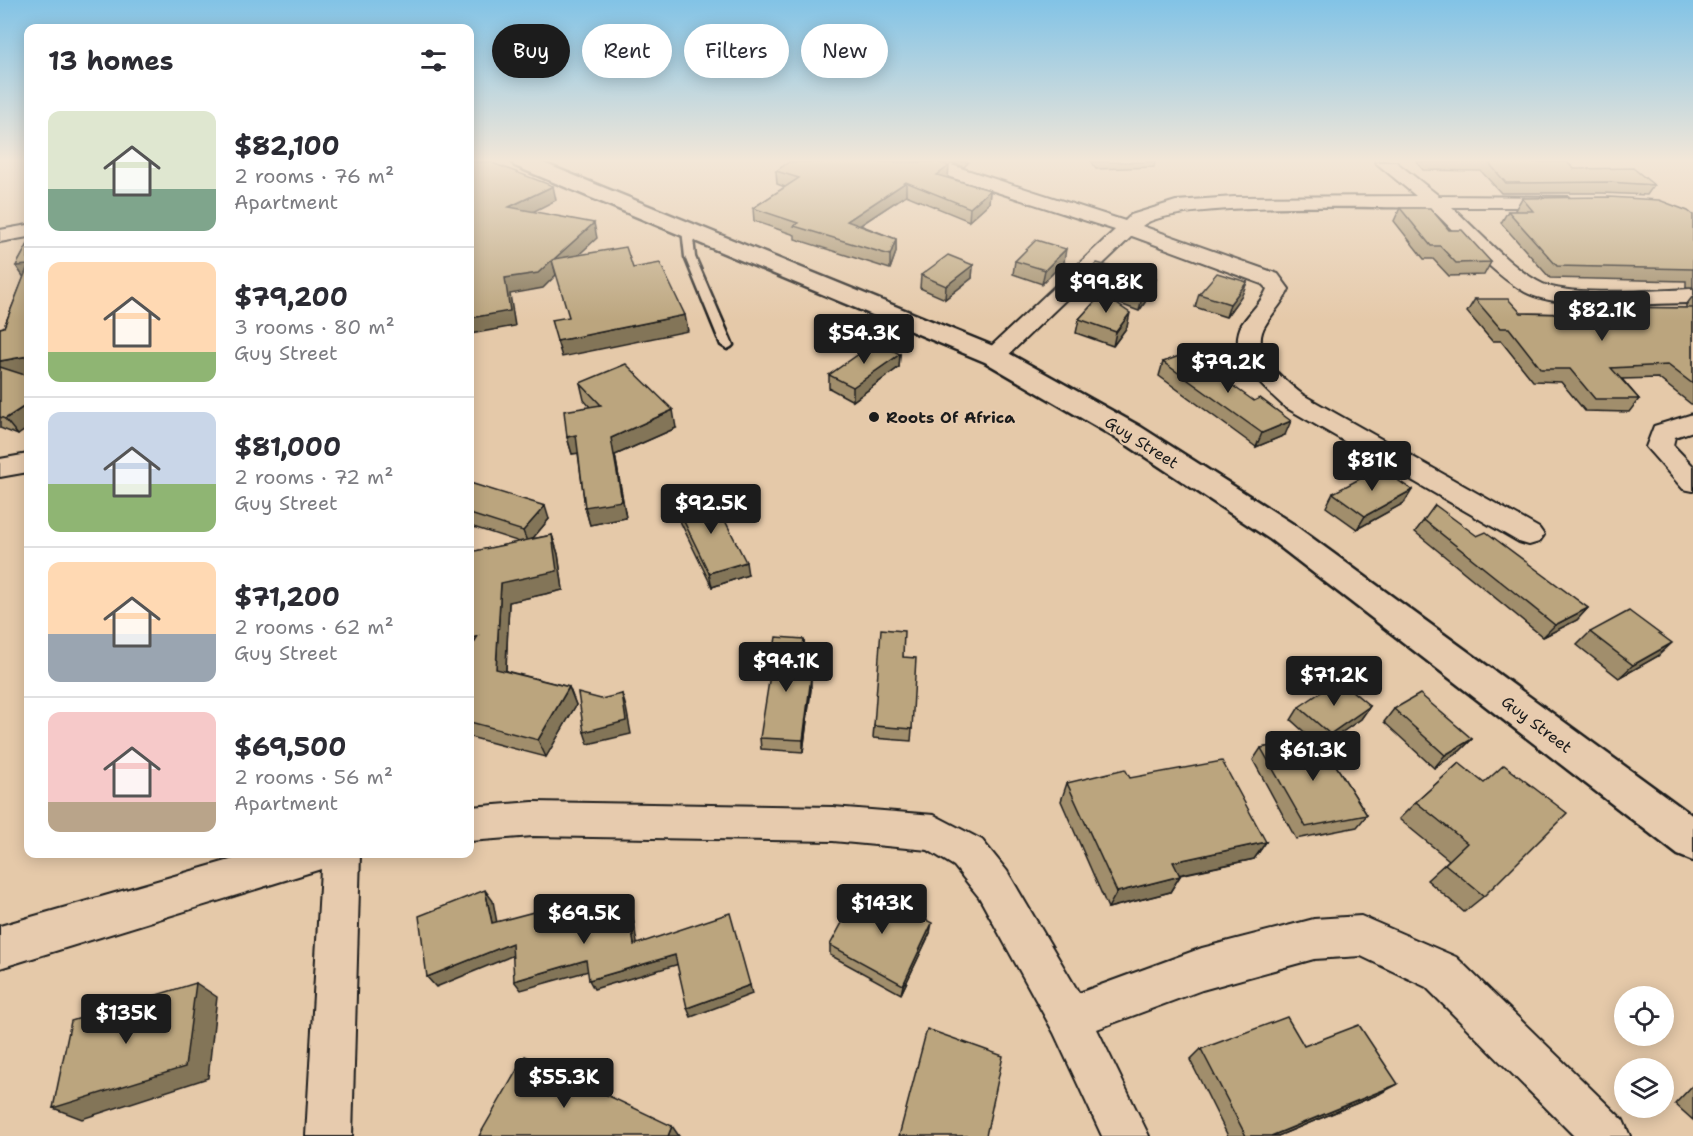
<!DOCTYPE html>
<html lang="en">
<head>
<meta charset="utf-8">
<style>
	:root { --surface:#fff; --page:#f7f7f7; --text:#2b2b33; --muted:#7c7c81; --line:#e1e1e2; --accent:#1c1c1c }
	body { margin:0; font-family:"Shantell Sans",sans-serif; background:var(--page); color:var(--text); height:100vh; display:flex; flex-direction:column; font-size:22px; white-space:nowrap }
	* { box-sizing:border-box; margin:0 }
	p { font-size:20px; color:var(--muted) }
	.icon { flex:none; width:33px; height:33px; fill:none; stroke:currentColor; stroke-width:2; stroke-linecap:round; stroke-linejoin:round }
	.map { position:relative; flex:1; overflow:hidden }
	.details { position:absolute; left:24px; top:24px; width:450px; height:834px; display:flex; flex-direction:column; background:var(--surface); border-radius:12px; box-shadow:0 3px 15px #0003 }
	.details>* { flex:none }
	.guide { position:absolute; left:492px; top:24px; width:570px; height:54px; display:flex; gap:12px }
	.tools { position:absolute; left:1614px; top:986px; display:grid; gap:12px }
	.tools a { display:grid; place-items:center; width:60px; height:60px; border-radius:50%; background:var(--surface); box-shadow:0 3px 15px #0003; font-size:30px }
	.price { position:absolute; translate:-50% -51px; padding:0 14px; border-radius:6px; background:var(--accent); color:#fff; font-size:20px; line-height:39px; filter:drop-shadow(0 2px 3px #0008) }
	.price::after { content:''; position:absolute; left:50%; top:36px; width:18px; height:14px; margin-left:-9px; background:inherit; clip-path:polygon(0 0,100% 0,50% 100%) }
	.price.selected { background:#222; color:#fff }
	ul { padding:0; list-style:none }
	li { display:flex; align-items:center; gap:18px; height:150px; padding:0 24px }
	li+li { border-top:2px solid var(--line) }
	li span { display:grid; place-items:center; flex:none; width:168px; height:120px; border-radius:12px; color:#555 }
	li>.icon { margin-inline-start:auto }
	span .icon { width:72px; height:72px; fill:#fffc; stroke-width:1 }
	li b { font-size:26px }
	h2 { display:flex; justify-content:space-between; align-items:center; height:72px; padding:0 24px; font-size:26px }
	.chip { padding:0 21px; border-radius:27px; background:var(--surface); box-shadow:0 3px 15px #0003; font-size:21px; line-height:54px }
	.chip.selected { background:var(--accent); color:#fff }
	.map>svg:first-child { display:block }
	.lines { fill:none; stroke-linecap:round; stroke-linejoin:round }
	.lane-casing { stroke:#1c1c1c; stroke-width:5 }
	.street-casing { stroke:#1c1c1c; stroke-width:4 }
	.secondary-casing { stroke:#1c1c1c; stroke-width:5 }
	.lane { fill:#e7cbae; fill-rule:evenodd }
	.street { fill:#e7cbae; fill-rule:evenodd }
	.secondary { fill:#e7cbae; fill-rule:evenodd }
	.wall { fill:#a18e6c; stroke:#1c1c1c; stroke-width:1.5 }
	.shaded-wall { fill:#837458; stroke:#1c1c1c; stroke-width:1.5 }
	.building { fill:#bba57e; stroke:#1c1c1c; stroke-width:1.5 }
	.poi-dot { fill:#1c1c1c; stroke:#e7cbae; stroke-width:2 }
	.labels { text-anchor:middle; stroke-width:4.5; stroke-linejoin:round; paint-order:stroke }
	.poi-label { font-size:16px; font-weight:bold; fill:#1c1c1c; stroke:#e7cbae; text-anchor:start }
	.street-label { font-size:16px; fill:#1c1c1c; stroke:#e7cbae }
</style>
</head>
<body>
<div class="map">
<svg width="1693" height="1136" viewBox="0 0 1693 1136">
	<rect width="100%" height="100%" fill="#e5c9a9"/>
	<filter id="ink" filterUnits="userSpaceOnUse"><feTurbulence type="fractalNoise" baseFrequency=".0167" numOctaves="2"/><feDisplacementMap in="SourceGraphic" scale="12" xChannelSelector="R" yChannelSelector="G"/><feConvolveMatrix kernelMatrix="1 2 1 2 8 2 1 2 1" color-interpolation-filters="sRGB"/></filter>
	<g filter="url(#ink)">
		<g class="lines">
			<defs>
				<path id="lane" d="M687 226 692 229 695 257 733 345 731 347 727 349 721 345 685 257 682 229Z"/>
				<g id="street">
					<path d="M913 162H942L1125 221 1131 215 1176 201 1234 197 1416 196 1375 162H1396L1439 196 1568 197 1571 201 1568 205 1561 207H1452C1477 230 1514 271 1543 284 1571 297 1658 290 1693 289V303C1652 303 1559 311 1525 292 1491 273 1459 235 1430 208 1381 208 1171 200 1142 226L1278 274 1289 289C1283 303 1273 312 1266 324 1247 352 1284 380 1303 395L1539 528 1544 535 1539 542 1529 545 1519 542 1285 407C1264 388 1225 356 1242 324 1250 312 1261 303 1267 289L1262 284 1132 236 1002 361 994 363 986 361 982 356 986 351 1115 230 916 166Z"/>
					<path d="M28 225V237L0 242V230Z"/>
					<path d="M1693 414V431L1675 437 1673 445 1693 466V491L1683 489 1646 447 1654 426Z"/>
					<path d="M28 454V472L0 477V459Z"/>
					<path d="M533 802 833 807 934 815 982 840 1007 871 1079 993 1202 948 1314 919 1361 916 1456 957 1623 1120 1630 1136H1574L1426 987 1361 956 1314 959 1202 990 1097 1029 1149 1136H1102L1054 1033 979 897 954 866 928 850 833 841 533 836 470 841V807Z"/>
					<path d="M251 854H360L352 1136H306L321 869 0 968V926Z"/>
				</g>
				<path id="secondary" d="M512 162H541L1003 350 1141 427 1293 524 1693 816V861L1678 855 1271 540 1121 441 985 362 515 166Z"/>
			</defs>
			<use href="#lane" class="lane-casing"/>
			<use href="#street" class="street-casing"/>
			<use href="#secondary" class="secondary-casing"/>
			<use href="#lane" class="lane"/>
			<use href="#street" class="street"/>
			<use href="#secondary" class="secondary"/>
		</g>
		<g class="wall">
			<path d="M951 162H969L964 167Z"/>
			<path d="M1092 162H1155L1154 167 1096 169Z"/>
			<path d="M1417 162H1567L1574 169 1654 185 1647 195 1602 193H1501L1481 171 1423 170Z"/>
			<path d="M776 171 948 178 990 190 989 203 969 221 906 195 860 225 896 239V252L890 269 795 239V235L754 221 753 208 785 187 777 184Z"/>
			<path d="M1522 198 1693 215V287H1686V281L1550 278 1501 223 1508 211H1516L1515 210Z"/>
			<path d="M1400 208 1449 230 1491 262 1484 275 1449 276 1433 259H1424L1394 221Z"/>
			<path d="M28 244V374L24 375 18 435 0 428V328L4 327 24 277 16 266Z"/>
			<path d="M1015 261 1064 262 1042 284 1013 274Z"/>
			<path d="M973 265 972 278 945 299 920 288 921 275Z"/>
			<path d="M1082 277 1152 292 1139 311 1115 302 1127 327 1113 346 1076 333 1079 319 1099 297 1079 290Z"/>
			<path d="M1247 282 1242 295 1226 317 1195 307 1199 294Z"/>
			<path d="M1693 296V404H1691L1658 378 1622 379 1639 399 1629 412 1585 411 1561 382 1533 381 1501 341H1492L1467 312 1475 299 1521 313 1587 314 1592 307 1686 308V305Z"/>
			<path d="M900 354 899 367 853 401 829 388V375Z"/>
			<path d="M1163 362 1285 435 1256 447 1159 376Z"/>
			<path d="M580 383 676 428 615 455 626 518 590 525 585 507 578 453 572 454 567 437 590 407 584 400Z"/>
			<path d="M470 483 549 519 532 539 552 535 558 554 563 590 509 602 506 671 569 687 576 705 546 757 470 737V552L520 542 470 526Z"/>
			<path d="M1333 493 1404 503 1357 529 1326 507Z"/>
			<path d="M677 507 748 575 712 587 680 521Z"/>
			<path d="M1424 520 1477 536 1588 608 1577 620 1543 637 1415 532Z"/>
			<path d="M1590 632 1658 656 1619 678 1577 645Z"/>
			<path d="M804 639 805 651 801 676 811 689 803 752 761 749 760 738Z"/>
			<path d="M903 657 912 729 911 741 873 738 874 726Z"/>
			<path d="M1370 706 1361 719 1323 745 1367 815 1357 827 1296 839 1253 760 1261 748 1312 739 1291 720 1299 707Z"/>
			<path d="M1394 709 1472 739 1460 751 1434 768 1384 722Z"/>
			<path d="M1459 763 1484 896 1464 912 1427 880 1449 860 1399 819 1416 802Z"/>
			<path d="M1130 778 1266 842 1254 859 1180 875V876L1170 892 1108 908 1061 801 1067 783Z"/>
			<path d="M930 933 901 994 830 955V945Z"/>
			<path d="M1304 1046 1379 1094 1278 1136H1228L1190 1060 1201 1049Z"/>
			<path d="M1693 1085V1120L1675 1104Z"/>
		</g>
		<g class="shaded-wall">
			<path d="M949 166 948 179 937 175Z"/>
			<path d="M906 182V195L847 234V221Z"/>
			<path d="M553 186 556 200 513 222 509 207Z"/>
			<path d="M990 190 989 203 969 221 970 208Z"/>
			<path d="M594 223 597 238 558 274 554 259Z"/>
			<path d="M896 239V252L890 269V255Z"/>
			<path d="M1066 249 1064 262 1042 284 1045 270Z"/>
			<path d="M552 260 556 275 543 288 510 294 515 326 470 334V318L505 278Z"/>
			<path d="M28 265V281L27 282 16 266Z"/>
			<path d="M973 265 972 278 945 299 946 286Z"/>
			<path d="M1156 279 1152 292 1139 311 1142 297Z"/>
			<path d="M1247 282 1242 295 1226 317 1230 304Z"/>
			<path d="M1130 313 1127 327 1113 346 1116 332Z"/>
			<path d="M685 315 688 331 562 357 557 341Z"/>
			<path d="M900 354 899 367 853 401V387Z"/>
			<path d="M28 356V374L0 378V361Z"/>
			<path d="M28 404V428L18 435 5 419Z"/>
			<path d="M673 410 676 428 615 455 626 518 590 525 585 507 611 438Z"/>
			<path d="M1291 421 1285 435 1256 447 1262 433Z"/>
			<path d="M576 435 580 453 572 454 567 437Z"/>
			<path d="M1412 490 1404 503 1357 529 1365 516Z"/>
			<path d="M545 506 549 519 528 544 523 531Z"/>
			<path d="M552 535 558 554 563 590 509 602 505 687 496 669 501 583Z"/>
			<path d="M746 562 748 575 712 587 709 573Z"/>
			<path d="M1588 608 1577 620 1543 637 1555 625Z"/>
			<path d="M478 636 470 659V639Z"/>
			<path d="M804 639 805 651 799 688 798 676Z"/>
			<path d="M1672 643 1658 656 1619 678 1633 665Z"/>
			<path d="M811 677V689L803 752V740Z"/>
			<path d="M569 687 576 705 546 757 538 740Z"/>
			<path d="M622 694 626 707 631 734 588 744 584 732Z"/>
			<path d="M1370 706 1361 719 1321 747 1330 734Z"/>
			<path d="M1472 739 1460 751 1434 768 1445 755Z"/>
			<path d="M1266 842 1254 859 1163 878 1173 862Z"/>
			<path d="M1180 876 1170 892 1108 908 1117 892Z"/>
			<path d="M485 890 493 901 499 934 492 923Z"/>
			<path d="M564 904 570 914 572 935 566 925Z"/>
			<path d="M629 908 633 918 639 955 634 945Z"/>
			<path d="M932 923 930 933 901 994 903 985Z"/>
			<path d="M512 943 519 953 436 987 427 977Z"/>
			<path d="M675 955 679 964 594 989 589 980Z"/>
			<path d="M586 960 592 970 521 990 514 981Z"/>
			<path d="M196 983 217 997 208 1078 82 1119 53 1108Z"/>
			<path d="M750 985 752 994 691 1017 687 1008Z"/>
			<path d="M1398 1084 1379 1094 1278 1136H1271Z"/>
			<path d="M672 1126 679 1136H668Z"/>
		</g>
		<g class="building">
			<path d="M470 162H490L553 186 509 207 594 223 554 259 626 247 633 268 660 263 685 315 557 341 551 320 569 317 552 260 538 273 505 278 510 311 470 318Z"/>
			<path d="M789 162H938L949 166 937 175 990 190 970 208 906 182 847 221 896 239 890 255 794 226 798 223 753 208 799 178 776 171Z"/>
			<path d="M1488 162H1567L1574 169 1633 168 1654 185 1609 182 1506 183Z"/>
			<path d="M1609 197 1659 200 1688 211 1693 215V269L1557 266 1508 211H1533L1522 198Z"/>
			<path d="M1400 208H1430L1449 230H1462L1491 262 1456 263 1440 246H1431Z"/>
			<path d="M1036 240 1066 249 1045 270 1015 261Z"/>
			<path d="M28 244V265L16 266Z"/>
			<path d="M948 255 973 265 946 286 921 275Z"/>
			<path d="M1097 263 1156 279 1142 297 1082 277Z"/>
			<path d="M28 266V356L0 361V328L4 327Z"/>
			<path d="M1217 273 1247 282 1230 304 1199 294Z"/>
			<path d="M1102 294 1130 313 1116 332 1079 319Z"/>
			<path d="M1475 299H1508L1521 313 1599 315 1592 307 1693 308V384L1668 365 1611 368 1639 399H1595L1570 369H1541L1509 328H1500Z"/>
			<path d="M876 342 900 354 853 387 829 375Z"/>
			<path d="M1187 353 1254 401 1260 398 1291 421 1262 433 1163 362Z"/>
			<path d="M626 364 673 410 611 438 622 501 585 507 576 435 567 437 564 411 601 405 580 383Z"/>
			<path d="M0 367 28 376V404L5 419 0 417Z"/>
			<path d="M1380 468 1412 490 1365 516 1333 493Z"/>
			<path d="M470 483 545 506 523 531 470 514Z"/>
			<path d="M713 497 746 562 709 573 677 507Z"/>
			<path d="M1435 505 1477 536 1486 532 1588 608 1555 625 1424 520Z"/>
			<path d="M552 535 557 571 501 583 496 669 569 687 538 740 470 722V649L478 636 470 639V552Z"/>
			<path d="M1629 611 1672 643 1633 665 1590 632Z"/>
			<path d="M881 629 904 631 903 657 916 658 912 729 874 726Z"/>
			<path d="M776 637 804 639 798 676 811 677 803 740 760 738Z"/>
			<path d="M1339 680 1370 706 1330 734 1299 707Z"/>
			<path d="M578 693 601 699 622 694 626 721 584 732Z"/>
			<path d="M1420 694 1472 739 1445 755 1394 709Z"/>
			<path d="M1318 737 1367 815 1306 827 1261 748Z"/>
			<path d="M1222 761 1266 842 1173 862 1180 876 1117 892 1067 783 1125 769 1130 778Z"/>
			<path d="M1459 763 1484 783 1504 765 1567 813 1484 896 1445 864 1467 843 1416 802Z"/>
			<path d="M862 886 932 923 903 985 830 945Z"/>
			<path d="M485 890 492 923 564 904 566 925 629 908 634 945 730 913 750 985 687 1008 675 955 589 980 586 960 514 981 512 943 427 977 419 916Z"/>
			<path d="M196 983 185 1067 53 1108 71 1021Z"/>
			<path d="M1287 1017 1304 1046 1359 1025 1398 1084 1271 1136H1246L1201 1049Z"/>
			<path d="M927 1029 1003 1056 986 1136H899Z"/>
			<path d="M525 1056 672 1126 668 1136H479Z"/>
		</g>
	</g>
	<linearGradient id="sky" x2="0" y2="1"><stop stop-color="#82c3e6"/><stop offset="0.5" stop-color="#f3e7d8"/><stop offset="1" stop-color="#f3e7d8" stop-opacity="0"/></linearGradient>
	<rect width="1693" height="321" fill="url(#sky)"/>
	<circle class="poi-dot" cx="874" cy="417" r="6"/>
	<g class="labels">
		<g class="poi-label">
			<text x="886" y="423">Roots Of Africa</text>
		</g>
		<g class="street-label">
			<text transform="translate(1142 442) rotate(32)" y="6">Guy Street</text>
			<text transform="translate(1537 724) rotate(37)" y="6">Guy Street</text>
		</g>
	</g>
</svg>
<div class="tools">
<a><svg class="icon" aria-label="locate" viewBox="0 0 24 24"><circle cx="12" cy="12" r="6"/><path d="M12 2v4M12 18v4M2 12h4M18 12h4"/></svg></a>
<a><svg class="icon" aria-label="layers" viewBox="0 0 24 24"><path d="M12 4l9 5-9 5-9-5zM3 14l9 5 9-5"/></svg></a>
</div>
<b class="price" style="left:1106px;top:314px">$99.8K</b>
<b class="price selected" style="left:1602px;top:342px">$82.1K</b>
<b class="price" style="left:864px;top:365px">$54.3K</b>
<b class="price" style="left:1228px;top:394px">$79.2K</b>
<b class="price" style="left:1372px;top:492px">$81K</b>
<b class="price" style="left:711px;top:535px">$92.5K</b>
<b class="price" style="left:786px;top:693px">$94.1K</b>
<b class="price" style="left:1334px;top:707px">$71.2K</b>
<b class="price" style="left:1313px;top:782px">$61.3K</b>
<b class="price" style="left:882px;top:935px">$143K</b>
<b class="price" style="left:584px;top:945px">$69.5K</b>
<b class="price" style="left:126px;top:1045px">$135K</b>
<b class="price" style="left:564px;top:1109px">$55.3K</b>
<div class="guide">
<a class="chip selected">Buy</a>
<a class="chip">Rent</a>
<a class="chip">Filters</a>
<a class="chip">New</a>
</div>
<section class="details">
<h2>13 homes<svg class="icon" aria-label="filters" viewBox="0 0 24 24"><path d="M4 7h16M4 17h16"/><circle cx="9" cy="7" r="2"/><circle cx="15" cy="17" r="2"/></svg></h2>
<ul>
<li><span style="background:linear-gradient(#dfe7d0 65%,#7fa58c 0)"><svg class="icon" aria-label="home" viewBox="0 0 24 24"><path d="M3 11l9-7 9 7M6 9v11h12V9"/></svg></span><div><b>$82,100</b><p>2 rooms · 76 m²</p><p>Apartment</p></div></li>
<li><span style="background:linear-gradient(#ffd9b3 75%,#8fb573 0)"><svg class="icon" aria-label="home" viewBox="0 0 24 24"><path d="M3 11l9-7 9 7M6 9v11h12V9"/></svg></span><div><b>$79,200</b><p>3 rooms · 80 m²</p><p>Guy Street</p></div></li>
<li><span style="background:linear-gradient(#c9d6e8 60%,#8fb573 0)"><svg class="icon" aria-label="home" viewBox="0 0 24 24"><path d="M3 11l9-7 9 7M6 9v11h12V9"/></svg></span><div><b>$81,000</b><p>2 rooms · 72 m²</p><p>Guy Street</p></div></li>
<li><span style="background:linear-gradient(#ffd9b3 60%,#9aa5b1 0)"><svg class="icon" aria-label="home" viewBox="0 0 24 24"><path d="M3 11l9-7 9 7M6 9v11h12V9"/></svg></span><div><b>$71,200</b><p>2 rooms · 62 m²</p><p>Guy Street</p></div></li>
<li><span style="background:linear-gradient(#f6c9c9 75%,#b9a48a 0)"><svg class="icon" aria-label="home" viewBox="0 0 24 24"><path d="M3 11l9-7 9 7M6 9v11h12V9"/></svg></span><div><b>$69,500</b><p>2 rooms · 56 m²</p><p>Apartment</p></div></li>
</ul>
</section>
</div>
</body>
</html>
